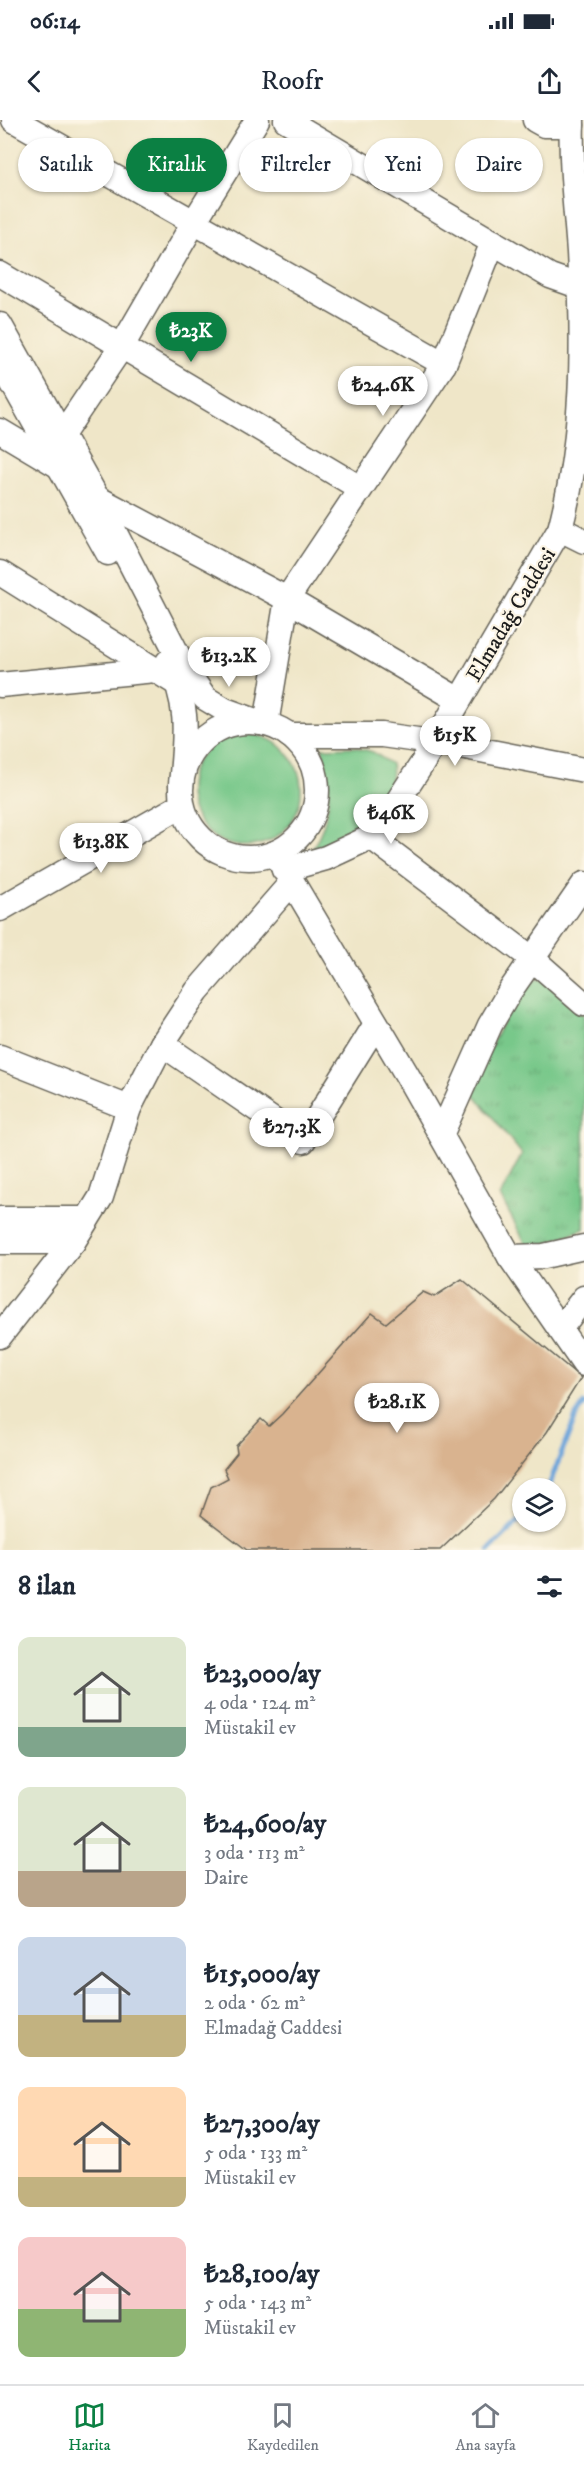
<!DOCTYPE html>
<html lang="tr">
<head>
<meta charset="utf-8">
<style>
	:root { --surface:#fff; --page:#f6f6f7; --text:#1f2937; --muted:#747a83; --line:#e0e1e3; --accent:#0b8043 }
	body { margin:0; font-family:"IM FELL DW Pica",serif; background:var(--page); color:var(--text); height:100vh; display:flex; flex-direction:column; font-size:22px; white-space:nowrap }
	* { box-sizing:border-box; margin:0 }
	p { font-size:20px; color:var(--muted) }
	.icon { flex:none; width:33px; height:33px; fill:none; stroke:currentColor; stroke-width:2; stroke-linecap:round; stroke-linejoin:round }
	.map { position:relative; height:1430px; overflow:hidden }
	.details { display:flex; flex-direction:column; background:var(--surface); flex:1 }
	.details>* { flex:none }
	.guide { position:absolute; left:18px; top:18px; width:549px; height:54px; display:flex; gap:12px }
	.tools { position:absolute; left:512px; top:1358px; display:grid; gap:12px }
	.tools a { display:grid; place-items:center; width:54px; height:54px; border-radius:50%; background:var(--surface); box-shadow:0 2px 4px #0004; font-size:30px }
	.price { position:absolute; translate:-50% -51px; padding:0 14px; border-radius:21px; background:#fff; color:#222; font-size:20px; line-height:39px; filter:drop-shadow(0 2px 3px #0008) }
	.price::after { content:''; position:absolute; left:50%; top:36px; width:18px; height:14px; margin-left:-9px; background:inherit; clip-path:polygon(0 0,100% 0,50% 100%) }
	.price.on { background:var(--accent); color:#fff }
	ul { padding:0; list-style:none }
	li { display:flex; align-items:center; gap:18px; height:150px; padding:0 18px }
	li span { display:grid; place-items:center; flex:none; width:168px; height:120px; border-radius:12px; color:#555 }
	li>.icon { margin-inline-start:auto }
	span .icon { width:72px; height:72px; fill:#fffc; stroke-width:1 }
	li b { font-size:26px }
	h2 { display:flex; justify-content:space-between; align-items:center; height:72px; padding:0 18px; font-size:26px }
	.tag { padding:0 21px; border-radius:27px; background:var(--surface); box-shadow:0 2px 4px #0004; font-size:21px; line-height:54px }
	.tag.on { background:var(--accent); color:#fff }
	.status { display:flex; justify-content:space-between; align-items:center; height:42px; padding:0 30px; background:var(--surface); direction:ltr }
	.status svg { height:16px; fill:currentColor }
	header { display:flex; justify-content:space-between; align-items:center; height:78px; padding:0 18px; background:var(--surface); font-size:27px; font-weight:600 }
	.tabs { display:flex; justify-content:space-around; align-items:center; height:84px; border-top:2px solid var(--line); background:var(--surface); font-size:16px; color:var(--muted) }
	.tabs a { display:grid; justify-items:center; gap:3px }
	.tabs .on { color:var(--accent) }
	.map>svg:first-child { display:block }
	.grass { fill:#78c88a; stroke:#4a7253; stroke-width:1.5 }
	.park { fill:url(#park-tufts); stroke:#4a7253; stroke-width:1.5 }
	.lines { fill:none; stroke-linecap:round; stroke-linejoin:round }
	.stream { stroke:#6ca4da; stroke-width:5 }
	.building { fill:#d9b38f }
	.minor-casing { stroke:#666358; stroke-width:27 }
	.minor { stroke:#fff; stroke-width:24 }
	.labels { text-anchor:middle; stroke-width:4.5; stroke-linejoin:round; paint-order:stroke }
	.street-label { font-size:22px; fill:#1c1c1c; stroke:#fcf5e5 }
</style>
</head>
<body>
<div class="status"><b>06:14</b><svg viewBox="0 0 49 12"><path d="M0 12V9h3v3zM5 12V6h3v6zM10 12V3h3v9zM15 12V0h3v12zM26 1h20v11H26zM47 4h2v5h-2z"/></svg></div>
<header><svg class="icon" aria-label="back" viewBox="0 0 24 24"><path d="M15 5l-7 7 7 7"/></svg>Roofr<svg class="icon" aria-label="share" viewBox="0 0 24 24"><path d="M12 15V3M7 8l5-5 5 5M5 13v7h14v-7"/></svg></header>
<div class="map">
<svg width="584" height="1430" viewBox="0 0 584 1430">
	<defs>
		<pattern id="park-tufts" width="24" height="20" patternUnits="userSpaceOnUse" patternTransform="scale(1.5)"><rect width="24" height="20" fill="#78c88a"/><path d="M3 7l-1-3M5 7V3M7 7l1-3M15 17l-1-3M17 17v-4M19 17l1-3" fill="none" stroke="#67ab76"/></pattern>
	</defs>
	<rect width="100%" height="100%" fill="#fcf5e5"/>
	<filter id="ink" filterUnits="userSpaceOnUse"><feTurbulence type="fractalNoise" baseFrequency=".0167" numOctaves="2"/><feDisplacementMap in="SourceGraphic" scale="12" xChannelSelector="R" yChannelSelector="G"/><feConvolveMatrix kernelMatrix="1 2 1 2 8 2 1 2 1" color-interpolation-filters="sRGB"/></filter>
	<filter id="wash" filterUnits="userSpaceOnUse"><feTurbulence type="fractalNoise" baseFrequency=".008" numOctaves="4" result="noise"/><feDisplacementMap in="SourceGraphic" scale="24" xChannelSelector="R" yChannelSelector="G"/><feGaussianBlur stdDeviation="1.35" result="paint"/><feColorMatrix in="noise" values="0 0 0 0 0 0 0 0 0 0 0 0 0 0 0 0 0 1.4 0 .05"/><feComposite in="paint" operator="in"/></filter>
	<g filter="url(#wash)">
		<rect width="100%" height="100%" fill="#efe6c8"/>
		<g class="grass">
			<circle cx="245" cy="670" r="56"/>
			<path d="M355 627 373 632 391 644C399 683 340 716 311 731 332 698 333 665 322 628Z"/>
		</g>
		<path class="park" d="M542 859 584 896V1109L545 1124H526L500 1076 522 1034 470 969 517 873 530 860Z"/>
		<g class="lines">
			<g class="stream">
				<path d="M548 1368 576 1296 584 1284"/>
				<path d="M489 1430 522 1398"/>
			</g>
		</g>
		<g id="blocks">
			<path class="building" d="M462 1159 581 1258 547 1312 494 1379 440 1430H247L201 1395 211 1367 228 1358 224 1349 237 1333 236 1326 261 1299 269 1306 282 1294 372 1193 386 1203 423 1172 434 1177Z"/>
		</g>
	</g>
	<g filter="url(#ink)">
		<use href="#blocks" fill-opacity="0" stroke="#666358" stroke-width="1.5"/>
		<g class="lines">
			<defs>
				<g id="minor">
					<path d="M14 0 444 244"/>
					<path d="M286 0 550 156 584 168"/>
					<path d="M535 0 544 5H572"/>
					<path d="M0 154 360 368"/>
					<path d="M0 205 97 378 185 549 205 578 225 590 261 603"/>
					<path d="M0 241 108 433"/>
					<path d="M0 311 57 345"/>
					<path d="M62 315 122 226 194 102 257 0"/>
					<path d="M97 378 287 479 459 580"/>
					<path d="M560 409 584 421"/>
					<path d="M0 453 181 566"/>
					<path d="M168 542C191 586 185 619 181 665"/>
					<path d="M0 565 155 550"/>
					<circle cx="249" cy="670" r="68"/>
					<path d="M266 604 287 479 444 244 493 122"/>
					<path d="M289 615H382L460 626 584 650"/>
					<path d="M371 717 534 840 584 884"/>
					<path d="M275 733 407 955 510 1137 584 1244"/>
					<path d="M284 750 326 738 371 717 392 690 422 644 560 409C584 319 584 224 579 132 576 89 570 43 572 0"/>
					<path d="M0 789 182 685"/>
					<path d="M162 924 303 1021 376 904"/>
					<path d="M0 937 129 988"/>
					<path d="M441 1015 490 905 510 871 584 764"/>
					<path d="M0 1099H87"/>
					<path d="M0 1122H73"/>
					<path d="M510 1137 544 1136 584 1127"/>
					<path d="M560 1209 584 1178"/>
					<path d="M0 1216 73 1122 101 1077 129 988 162 924 197 871 292 762"/>
				</g>
			</defs>
			<use href="#minor" class="minor-casing"/>
			<use href="#minor" class="minor"/>
		</g>
	</g>
	<g class="labels">
		<g class="street-label">
			<text transform="translate(510 494) rotate(-59)" y="8">Elmadağ Caddesi</text>
		</g>
	</g>
</svg>
<div class="tools">
<a><svg class="icon" aria-label="layers" viewBox="0 0 24 24"><path d="M12 4l9 5-9 5-9-5zM3 14l9 5 9-5"/></svg></a>
</div>
<b class="price on" style="left:191px;top:243px">₺23K</b>
<b class="price" style="left:383px;top:297px">₺24.6K</b>
<b class="price" style="left:229px;top:568px">₺13.2K</b>
<b class="price" style="left:455px;top:647px">₺15K</b>
<b class="price" style="left:391px;top:725px">₺46K</b>
<b class="price" style="left:101px;top:754px">₺13.8K</b>
<b class="price" style="left:292px;top:1039px">₺27.3K</b>
<b class="price" style="left:397px;top:1314px">₺28.1K</b>
<div class="guide">
<a class="tag">Satılık</a>
<a class="tag on">Kiralık</a>
<a class="tag">Filtreler</a>
<a class="tag">Yeni</a>
<a class="tag">Daire</a>
</div>
</div>
<section class="details">
<h2>8 ilan<svg class="icon" aria-label="filters" viewBox="0 0 24 24"><path d="M4 7h16M4 17h16"/><circle cx="9" cy="7" r="2"/><circle cx="15" cy="17" r="2"/></svg></h2>
<ul>
<li><span style="background:linear-gradient(#dfe7d0 75%,#7fa58c 0)"><svg class="icon" aria-label="home" viewBox="0 0 24 24"><path d="M3 11l9-7 9 7M6 9v11h12V9"/></svg></span><div><b>₺23,000/ay</b><p>4 oda · 124 m²</p><p>Müstakil ev</p></div></li>
<li><span style="background:linear-gradient(#dfe7d0 70%,#b9a48a 0)"><svg class="icon" aria-label="home" viewBox="0 0 24 24"><path d="M3 11l9-7 9 7M6 9v11h12V9"/></svg></span><div><b>₺24,600/ay</b><p>3 oda · 113 m²</p><p>Daire</p></div></li>
<li><span style="background:linear-gradient(#c9d6e8 65%,#c2b280 0)"><svg class="icon" aria-label="home" viewBox="0 0 24 24"><path d="M3 11l9-7 9 7M6 9v11h12V9"/></svg></span><div><b>₺15,000/ay</b><p>2 oda · 62 m²</p><p>Elmadağ Caddesi</p></div></li>
<li><span style="background:linear-gradient(#ffd9b3 75%,#c2b280 0)"><svg class="icon" aria-label="home" viewBox="0 0 24 24"><path d="M3 11l9-7 9 7M6 9v11h12V9"/></svg></span><div><b>₺27,300/ay</b><p>5 oda · 133 m²</p><p>Müstakil ev</p></div></li>
<li><span style="background:linear-gradient(#f6c9c9 60%,#8fb573 0)"><svg class="icon" aria-label="home" viewBox="0 0 24 24"><path d="M3 11l9-7 9 7M6 9v11h12V9"/></svg></span><div><b>₺28,100/ay</b><p>5 oda · 143 m²</p><p>Müstakil ev</p></div></li>
</ul>
</section>
<nav class="tabs">
<a class="on"><svg class="icon" aria-label="map" viewBox="0 0 24 24"><path d="M3 6l6-2 6 2 6-2v14l-6 2-6-2-6 2zM9 4v14M15 6v14"/></svg>Harita</a>
<a><svg class="icon" aria-label="saved" viewBox="0 0 24 24"><path d="M7 4h10v16l-5-4-5 4z"/></svg>Kaydedilen</a>
<a><svg class="icon" aria-label="home" viewBox="0 0 24 24"><path d="M3 11l9-7 9 7M6 9v11h12V9"/></svg>Ana sayfa</a>
</nav>
</body>
</html>
